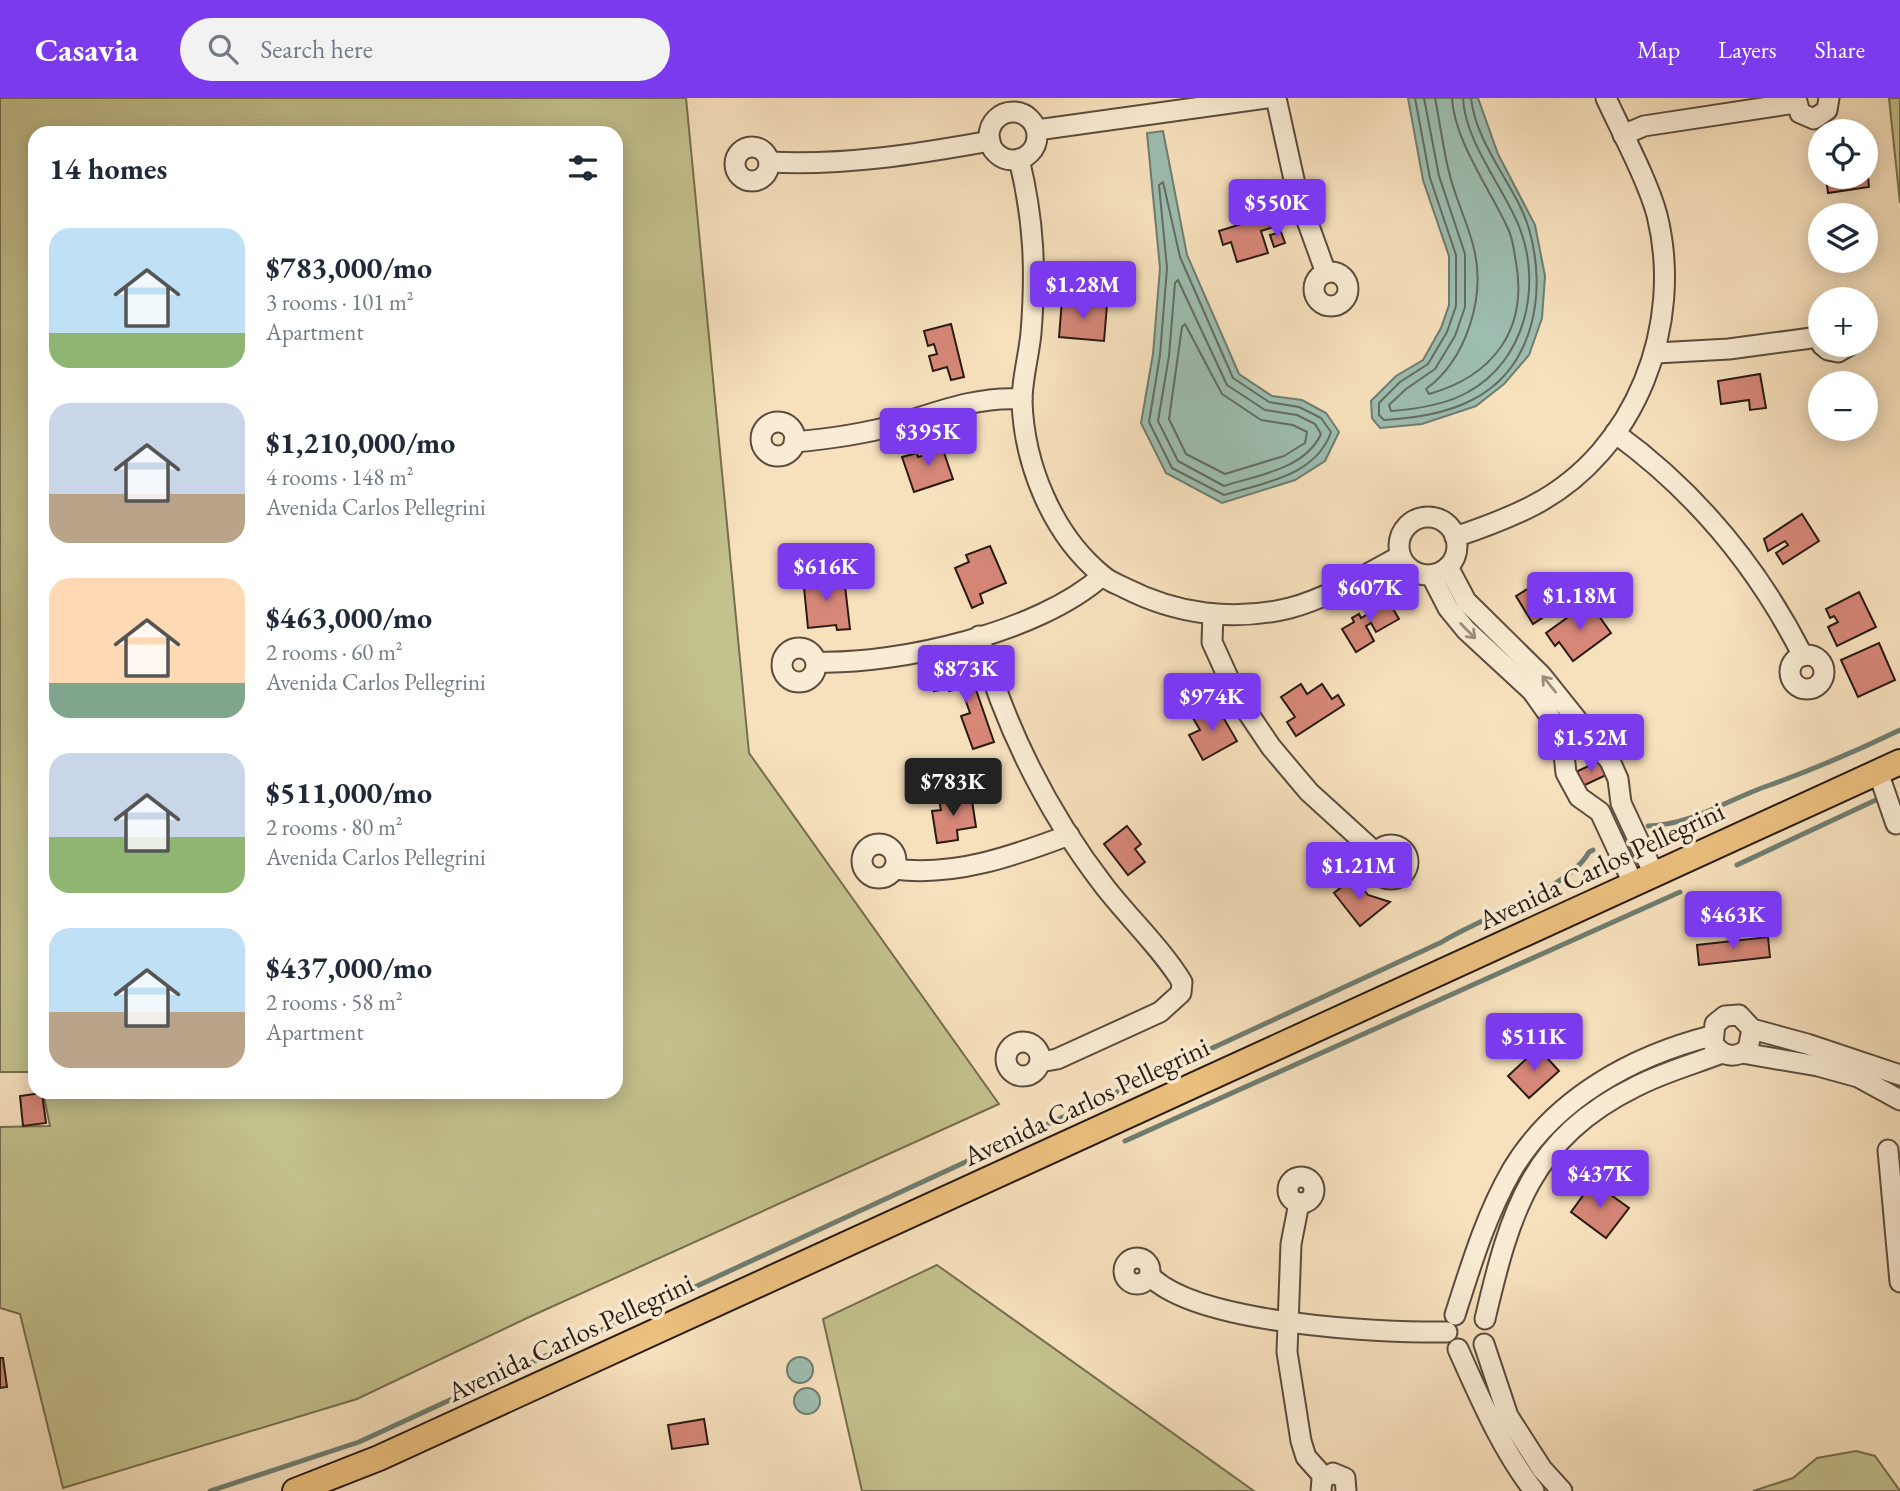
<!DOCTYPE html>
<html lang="en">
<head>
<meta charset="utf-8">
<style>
	:root { --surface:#fff; --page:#f2f2f3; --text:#1f2937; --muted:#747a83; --accent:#7c3aed }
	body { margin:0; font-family:"EB Garamond",serif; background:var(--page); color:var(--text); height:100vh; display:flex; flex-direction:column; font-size:26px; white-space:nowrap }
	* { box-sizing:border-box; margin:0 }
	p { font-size:23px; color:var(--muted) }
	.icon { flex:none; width:38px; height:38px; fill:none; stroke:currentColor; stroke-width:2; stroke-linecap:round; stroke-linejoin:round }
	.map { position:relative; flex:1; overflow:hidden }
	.panel { position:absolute; left:28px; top:28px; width:595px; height:973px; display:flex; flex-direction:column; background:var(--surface); border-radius:21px; box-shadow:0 4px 18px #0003 }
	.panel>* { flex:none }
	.buttons { position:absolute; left:1808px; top:21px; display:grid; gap:14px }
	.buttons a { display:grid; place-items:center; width:70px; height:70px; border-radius:50%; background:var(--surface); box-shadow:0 4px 18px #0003; font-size:35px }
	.price { position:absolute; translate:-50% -60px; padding:0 16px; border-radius:7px; background:var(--accent); color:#fff; font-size:23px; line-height:46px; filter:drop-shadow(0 2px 4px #0008) }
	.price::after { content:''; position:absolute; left:50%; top:42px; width:21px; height:16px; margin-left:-10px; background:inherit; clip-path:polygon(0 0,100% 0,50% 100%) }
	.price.selected { background:#222; color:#fff }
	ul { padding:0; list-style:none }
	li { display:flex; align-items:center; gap:21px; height:175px; padding:0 21px }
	li span { display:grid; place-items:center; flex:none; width:196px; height:140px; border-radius:21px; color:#555 }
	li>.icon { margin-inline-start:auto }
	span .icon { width:84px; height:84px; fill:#fffc; stroke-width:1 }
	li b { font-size:30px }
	h2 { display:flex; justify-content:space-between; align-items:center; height:84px; padding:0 21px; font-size:30px }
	header { display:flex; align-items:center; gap:42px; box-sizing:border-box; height:98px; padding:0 35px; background:var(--accent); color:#fff }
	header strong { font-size:33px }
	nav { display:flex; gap:38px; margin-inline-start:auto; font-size:24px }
	.search { width:490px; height:63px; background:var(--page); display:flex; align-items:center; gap:18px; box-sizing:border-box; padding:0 24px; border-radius:38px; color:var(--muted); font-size:26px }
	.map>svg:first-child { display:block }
	.green { fill:#c3c18d; stroke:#766e50; stroke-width:2 }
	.water { fill:#9dbeb0; stroke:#6f7d71; stroke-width:2 }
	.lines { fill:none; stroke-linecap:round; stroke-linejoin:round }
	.shore { stroke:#636c62; stroke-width:2 }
	.stream { stroke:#6f7d71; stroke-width:5 }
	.building { fill:#d68778; stroke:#291b13; stroke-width:2 }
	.minor-casing { stroke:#5c4c3e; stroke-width:23 }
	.major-casing { stroke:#291b13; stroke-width:28 }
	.minor { stroke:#faecd4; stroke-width:19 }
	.major { stroke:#ecc07e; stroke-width:24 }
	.oneway { stroke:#9c8e7d }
	.labels { text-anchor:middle; stroke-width:7; stroke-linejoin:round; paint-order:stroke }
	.street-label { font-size:28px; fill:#291b13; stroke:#faecd4 }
</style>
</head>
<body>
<header>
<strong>Casavia</strong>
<div class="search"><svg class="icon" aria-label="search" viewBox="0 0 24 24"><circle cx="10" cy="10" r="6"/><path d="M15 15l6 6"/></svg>Search here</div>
<nav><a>Map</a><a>Layers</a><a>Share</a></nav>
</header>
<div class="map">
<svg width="1900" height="1393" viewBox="0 0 1900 1393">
	<rect width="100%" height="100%" fill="#f7e1bd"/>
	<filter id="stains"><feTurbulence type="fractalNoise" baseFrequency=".00286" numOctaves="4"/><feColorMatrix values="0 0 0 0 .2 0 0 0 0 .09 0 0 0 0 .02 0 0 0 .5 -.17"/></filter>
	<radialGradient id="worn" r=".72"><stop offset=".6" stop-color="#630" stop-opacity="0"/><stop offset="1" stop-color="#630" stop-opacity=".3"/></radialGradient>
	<g class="green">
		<path d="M0 0H686L749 655 999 1006 527 1220 357 1301 63 1390 20 1216 0 1210V1029L50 1028 43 994H616V35H35V974H0Z"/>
		<path d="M1889 0H1900V105Z"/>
		<path d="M937 1167 1254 1393H862L823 1221Z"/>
		<path d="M1856 1353 1875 1358 1900 1393H1753L1793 1380 1817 1360Z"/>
	</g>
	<g class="water">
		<path d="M1408 0H1478L1498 56 1535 127 1545 178 1542 220 1529 257 1504 286 1476 308 1422 326 1380 330 1372 320 1371 303 1396 278 1423 262 1441 230 1449 207V158L1423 82Z"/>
		<path d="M1163 33 1187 157 1239 276 1272 298 1302 302 1326 315 1339 334 1325 363 1295 382 1222 405 1166 375 1141 325 1153 256 1160 170 1147 35Z"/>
		<circle cx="800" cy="1272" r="13"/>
		<circle cx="807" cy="1303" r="13"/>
	</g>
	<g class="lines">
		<g class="shore">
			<path d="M1415 0 1430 80 1456 157V208L1447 234 1428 266 1400 284 1379 305V317L1384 322C1414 320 1445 316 1472 302 1535 270 1547 193 1529 131 1517 89 1476 48 1471 0"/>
			<path d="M1424 0 1439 78 1465 156V209L1455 238 1435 271 1406 291 1389 307 1391 313C1416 311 1446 307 1468 294 1525 263 1542 189 1520 131 1505 91 1465 45 1463 0"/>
			<path d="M1435 0C1440 25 1443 50 1449 74 1455 100 1468 125 1474 151 1486 199 1466 262 1426 291L1429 296C1493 278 1528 232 1516 164 1514 154 1513 142 1509 133 1492 94 1454 43 1452 0"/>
			<path d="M1163 84 1180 159 1233 280 1269 304 1299 309 1321 320 1331 334C1316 378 1263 385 1224 397L1172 370 1149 324 1160 257 1167 170 1159 87Z"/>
			<path d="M1178 182 1227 287 1265 312 1297 317 1315 326 1321 336C1305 371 1258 377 1224 388L1178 363 1158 323 1169 258 1175 185Z"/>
			<path d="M1185 226 1222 296 1261 322 1293 327 1307 334 1305 345 1284 358 1225 376 1186 356 1169 321 1182 229Z"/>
		</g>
		<g class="stream">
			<path d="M1648 728C1695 726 1726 702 1770 687 1814 671 1857 653 1900 632"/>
			<path d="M1737 767 1878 701"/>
			<path d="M1125 1043 1680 794"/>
			<path d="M210 1393 359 1344 1442 844C1480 820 1569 791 1589 754L1593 752"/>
		</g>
	</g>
	<g class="building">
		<path d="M1866 60 1869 89 1828 95 1826 79H1866Z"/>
		<path d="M1277 115 1280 127 1261 133 1268 155 1237 164 1231 144 1223 147 1219 133Z"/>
		<path d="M1281 134 1285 145 1274 149 1270 137Z"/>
		<path d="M1062 202 1107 207 1104 243 1059 239Z"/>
		<path d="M951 226 964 279 951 282 947 269 933 273 929 258 937 256 934 246 928 248 924 233Z"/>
		<path d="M1760 276 1766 310 1750 312 1749 302 1721 306 1718 283Z"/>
		<path d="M940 343 953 381 914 394 902 359 917 355 918 359 931 355 928 346Z"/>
		<path d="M1802 416 1819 443 1783 466 1776 455 1788 447 1785 443 1768 453 1764 441Z"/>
		<path d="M990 448 1006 485 980 496 983 505 972 510 955 470 969 464 966 457Z"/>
		<path d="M833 476 834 489 845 488 850 531 837 532 836 527 808 530 803 479Z"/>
		<path d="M1546 480 1562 506 1555 510 1550 502 1539 509 1545 518 1533 526 1516 498Z"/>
		<path d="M1859 494 1876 529 1837 548 1828 529 1838 524 1834 518 1830 520 1826 511Z"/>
		<path d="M1387 501 1399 521 1376 534 1371 525 1366 528 1374 543 1356 554 1342 531 1354 524 1352 520 1359 516 1361 520 1368 516 1363 508 1373 502 1376 507Z"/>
		<path d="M1589 504 1611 535 1573 563 1559 544 1555 548 1546 535Z"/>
		<path d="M1879 545 1895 582 1858 599 1841 562Z"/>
		<path d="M958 567 961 580 975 589 994 644 973 651 961 618 970 615 963 595 958 591 949 593 946 583 943 584 945 591 934 593 929 574Z"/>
		<path d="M1301 586 1307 596 1322 586 1332 601 1338 597 1344 607 1296 638 1287 624 1295 619 1281 599Z"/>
		<path d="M1216 607 1237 643 1203 662 1189 637 1200 632 1193 620Z"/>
		<path d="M1612 657 1619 671 1570 694 1563 680Z"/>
		<path d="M971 696 976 729 957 732 958 742 937 745 932 713 941 712 939 701Z"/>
		<path d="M1127 728 1141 746 1135 751 1145 764 1128 777 1104 746Z"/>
		<path d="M1354 779 1368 797 1390 804 1360 828 1334 795Z"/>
		<path d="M1768 839 1770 859 1699 867 1697 847Z"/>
		<path d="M1538 950 1559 973 1529 1000 1508 978Z"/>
		<path d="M42 995 46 1025 23 1028 20 998Z"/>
		<path d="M1593 1084 1629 1110 1606 1140 1571 1114Z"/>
		<path d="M0 1260H3L7 1289 0 1290Z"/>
		<path d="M704 1321 708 1346 672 1351 668 1327Z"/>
	</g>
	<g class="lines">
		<defs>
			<g id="minor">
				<path d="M1276 0 1297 95 1326 175"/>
				<path d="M1796 0 1800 15 1814 21 1827 12 1829 0"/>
				<circle cx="1013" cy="38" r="24"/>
				<path d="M1037 32 1266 0"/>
				<path d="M1623 37 1644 28 1795 5"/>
				<circle cx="752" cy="66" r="17"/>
				<path d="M1019 61C1034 122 1036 172 1031 235 1029 257 1022 281 1022 303 1024 366 1052 436 1102 477 1108 483 1117 486 1125 490 1176 516 1233 524 1290 510 1328 500 1365 477 1400 458"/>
				<path d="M769 64C843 68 918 56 990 43"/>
				<circle cx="1331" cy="191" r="17"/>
				<path d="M1822 247 1828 252 1838 254 1850 247"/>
				<path d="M1656 255 1729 251 1819 239"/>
				<circle cx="778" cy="341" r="17"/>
				<path d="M1615 335C1696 394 1757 467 1803 558"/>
				<path d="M794 344C828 341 863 336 896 327 938 314 977 298 1022 301"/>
				<circle cx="1428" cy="448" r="29"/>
				<path d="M1455 439C1482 430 1509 420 1534 407 1637 353 1684 226 1657 117 1648 83 1621 33 1606 0"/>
				<path d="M1448 469 1466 503 1541 577 1610 663 1618 681 1621 705 1654 776"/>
				<path d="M1431 477 1448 510 1466 532 1532 593 1549 617 1563 647 1566 675 1579 699 1600 714 1633 785"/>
				<path d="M1213 516 1212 544 1236 597 1271 649 1309 694 1376 755"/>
				<path d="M979 538C1005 629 1047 714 1105 789 1130 821 1161 850 1182 884L1181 895 1160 914 1057 961 1040 964"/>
				<circle cx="799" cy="567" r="17"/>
				<circle cx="1807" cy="574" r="17"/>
				<path d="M816 564C898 567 1040 534 1102 478"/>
				<path d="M1878 674 1896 726"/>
				<circle cx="879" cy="763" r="17"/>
				<circle cx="1391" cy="764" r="17"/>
				<path d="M894 771C954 779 1013 758 1069 737"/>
				<path d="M1752 931 1748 951C1735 961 1722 959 1713 945L1715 926 1725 918 1739 917 1752 931 1807 946 1900 977"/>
				<circle cx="1023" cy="961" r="17"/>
				<path d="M1742 955 1818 968 1858 979 1900 1002"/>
				<path d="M1888 1052 1900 1184"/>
				<circle cx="1301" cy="1092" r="13"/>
				<path d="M1299 1105 1291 1146 1287 1254 1301 1343 1306 1359 1324 1379"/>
				<circle cx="1137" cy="1173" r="13"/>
				<path d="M1150 1178C1198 1226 1379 1235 1447 1234"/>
				<path d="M1455 1217C1471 1167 1486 1117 1512 1072 1555 1000 1633 958 1711 938"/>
				<path d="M1485 1221C1510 1114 1531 1040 1637 988 1664 974 1694 966 1722 955"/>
				<path d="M1484 1246 1508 1318 1542 1371 1562 1393"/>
				<path d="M1458 1251C1480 1300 1501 1350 1534 1393"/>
				<path d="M1321 1393 1322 1381 1333 1375 1345 1380 1346 1393"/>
			</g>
			<path id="major" d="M295 1393 379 1360 1900 664"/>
		</defs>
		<use href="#minor" class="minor-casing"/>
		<use href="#major" class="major-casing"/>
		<use href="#minor" class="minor"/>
		<use href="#major" class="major"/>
	</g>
	<defs><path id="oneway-shaft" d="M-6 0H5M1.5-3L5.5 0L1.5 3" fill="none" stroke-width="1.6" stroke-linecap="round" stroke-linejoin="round" transform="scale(1.75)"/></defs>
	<g class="oneway">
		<use href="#oneway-shaft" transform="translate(1468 533) rotate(45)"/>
		<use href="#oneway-shaft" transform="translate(1549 586) rotate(-129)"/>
	</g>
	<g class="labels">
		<g class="street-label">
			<text transform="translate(1601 767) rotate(-25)" y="10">Avenida Carlos Pellegrini</text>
			<text transform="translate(1086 1003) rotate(-25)" y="10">Avenida Carlos Pellegrini</text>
			<text transform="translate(570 1239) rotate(-25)" y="10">Avenida Carlos Pellegrini</text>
		</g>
	</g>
	<rect width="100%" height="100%" filter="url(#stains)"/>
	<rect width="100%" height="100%" fill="url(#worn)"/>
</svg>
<div class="buttons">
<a><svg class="icon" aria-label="locate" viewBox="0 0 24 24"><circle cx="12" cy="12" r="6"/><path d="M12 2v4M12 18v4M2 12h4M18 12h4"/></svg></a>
<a><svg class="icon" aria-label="layers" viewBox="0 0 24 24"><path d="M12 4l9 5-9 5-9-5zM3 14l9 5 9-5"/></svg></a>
<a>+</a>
<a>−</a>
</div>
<b class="price" style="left:1277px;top:141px">$550K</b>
<b class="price" style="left:1083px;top:223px">$1.28M</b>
<b class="price" style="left:928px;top:370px">$395K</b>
<b class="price" style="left:826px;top:505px">$616K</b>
<b class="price" style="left:1370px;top:526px">$607K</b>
<b class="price" style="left:1580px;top:534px">$1.18M</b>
<b class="price" style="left:966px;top:607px">$873K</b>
<b class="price" style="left:1212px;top:635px">$974K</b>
<b class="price" style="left:1591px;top:676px">$1.52M</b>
<b class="price selected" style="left:953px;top:720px">$783K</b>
<b class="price" style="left:1359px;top:804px">$1.21M</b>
<b class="price" style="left:1733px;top:853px">$463K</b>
<b class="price" style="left:1534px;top:975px">$511K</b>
<b class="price" style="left:1600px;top:1112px">$437K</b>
<section class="panel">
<h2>14 homes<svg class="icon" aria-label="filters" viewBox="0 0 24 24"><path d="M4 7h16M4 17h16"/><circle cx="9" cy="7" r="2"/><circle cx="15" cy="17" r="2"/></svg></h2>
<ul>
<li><span style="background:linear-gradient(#bfe0f5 75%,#8fb573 0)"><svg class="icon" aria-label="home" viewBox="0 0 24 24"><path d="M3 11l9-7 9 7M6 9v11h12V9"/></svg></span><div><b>$783,000/mo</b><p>3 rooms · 101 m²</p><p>Apartment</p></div></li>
<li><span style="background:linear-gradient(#c9d6e8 65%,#b9a48a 0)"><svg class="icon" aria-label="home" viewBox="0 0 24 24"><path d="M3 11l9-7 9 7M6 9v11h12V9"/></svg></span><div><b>$1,210,000/mo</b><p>4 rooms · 148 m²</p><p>Avenida Carlos Pellegrini</p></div></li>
<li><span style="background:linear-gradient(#ffd9b3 75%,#7fa58c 0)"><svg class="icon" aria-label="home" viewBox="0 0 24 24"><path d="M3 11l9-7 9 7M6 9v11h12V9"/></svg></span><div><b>$463,000/mo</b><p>2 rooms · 60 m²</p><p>Avenida Carlos Pellegrini</p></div></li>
<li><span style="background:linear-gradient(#c9d6e8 60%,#8fb573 0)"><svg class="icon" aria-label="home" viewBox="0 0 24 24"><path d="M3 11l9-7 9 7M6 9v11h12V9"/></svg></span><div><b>$511,000/mo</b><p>2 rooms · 80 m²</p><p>Avenida Carlos Pellegrini</p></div></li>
<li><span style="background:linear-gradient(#bfe0f5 60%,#b9a48a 0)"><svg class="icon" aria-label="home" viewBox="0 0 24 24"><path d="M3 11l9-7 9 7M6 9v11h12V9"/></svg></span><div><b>$437,000/mo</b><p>2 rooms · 58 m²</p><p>Apartment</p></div></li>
</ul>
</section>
</div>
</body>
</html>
